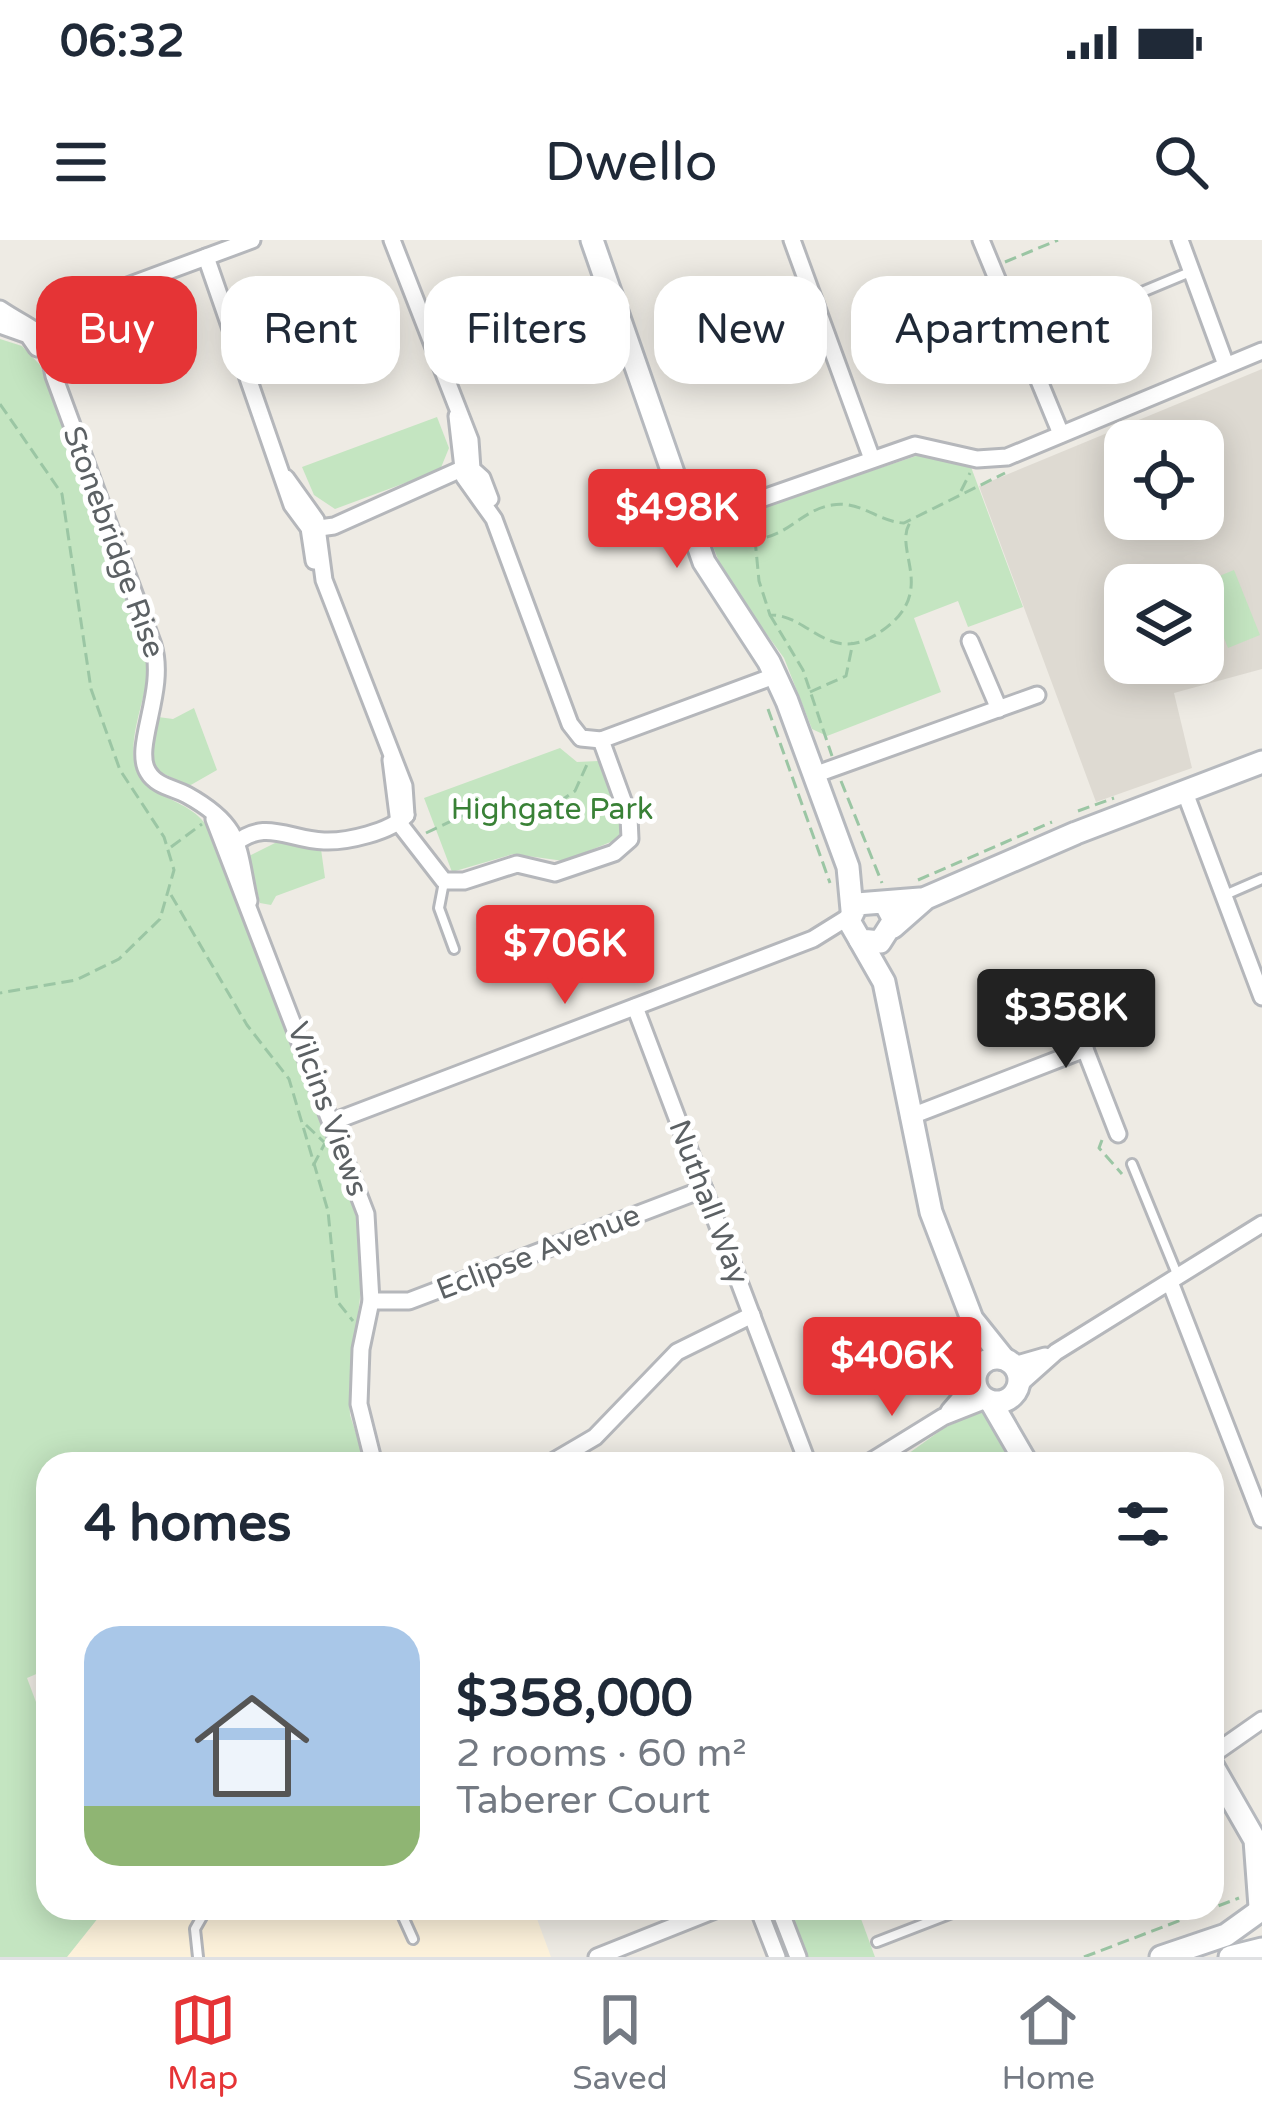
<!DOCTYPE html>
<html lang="en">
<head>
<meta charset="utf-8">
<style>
	:root { --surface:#fff; --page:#f6f6f7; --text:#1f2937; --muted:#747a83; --line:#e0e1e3; --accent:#e53436 }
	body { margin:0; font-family:"Varela Round",sans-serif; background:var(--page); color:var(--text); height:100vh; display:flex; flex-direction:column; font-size:45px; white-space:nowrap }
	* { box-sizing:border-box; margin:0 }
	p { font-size:39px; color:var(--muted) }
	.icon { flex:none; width:66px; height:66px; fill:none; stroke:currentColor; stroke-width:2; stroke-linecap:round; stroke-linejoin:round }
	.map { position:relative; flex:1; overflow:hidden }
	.side { position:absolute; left:36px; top:1212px; width:1188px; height:468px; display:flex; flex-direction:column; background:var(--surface); border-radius:36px; box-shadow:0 6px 30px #0003 }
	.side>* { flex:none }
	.hud { position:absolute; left:36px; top:36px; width:1191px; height:108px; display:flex; gap:24px }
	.tools { position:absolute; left:1104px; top:180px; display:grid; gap:24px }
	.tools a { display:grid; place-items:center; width:120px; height:120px; border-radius:24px; background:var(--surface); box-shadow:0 6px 30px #0003; font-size:60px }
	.price { position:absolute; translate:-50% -102px; padding:0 27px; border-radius:12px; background:var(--accent); color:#fff; font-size:39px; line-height:78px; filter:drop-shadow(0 3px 6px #0008) }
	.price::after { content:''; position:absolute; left:50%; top:72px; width:36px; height:27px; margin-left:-18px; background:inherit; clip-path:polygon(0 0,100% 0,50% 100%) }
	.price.on { background:#222; color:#fff }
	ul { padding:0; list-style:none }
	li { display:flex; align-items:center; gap:36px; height:300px; padding:0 48px }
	li span { display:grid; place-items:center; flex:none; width:336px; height:240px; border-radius:36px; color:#555 }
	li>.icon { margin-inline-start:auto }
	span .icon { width:144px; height:144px; fill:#fffc; stroke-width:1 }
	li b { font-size:51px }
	h2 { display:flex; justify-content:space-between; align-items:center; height:144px; padding:0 48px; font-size:51px }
	.pill { padding:0 42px; border-radius:36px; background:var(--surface); box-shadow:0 6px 30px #0003; font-size:42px; line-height:108px }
	.pill.on { background:var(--accent); color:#fff }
	.status { display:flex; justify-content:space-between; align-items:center; height:84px; padding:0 60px; background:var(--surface); direction:ltr }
	.status svg { height:33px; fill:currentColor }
	header { display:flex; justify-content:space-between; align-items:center; height:156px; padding:0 48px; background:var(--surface); font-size:54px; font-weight:600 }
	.tabs { display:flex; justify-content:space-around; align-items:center; height:168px; border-top:3px solid var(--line); background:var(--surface); font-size:33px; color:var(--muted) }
	.tabs a { display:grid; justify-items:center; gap:6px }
	.tabs .on { color:var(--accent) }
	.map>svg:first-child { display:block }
	.commercial { fill:#fdf2db }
	.education { fill:#dedad2; fill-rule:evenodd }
	.green { fill:#c4e5c1 }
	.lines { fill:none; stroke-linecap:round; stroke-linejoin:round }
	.lane-casing { stroke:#b5b7bb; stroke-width:14 }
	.street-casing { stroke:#b5b7bb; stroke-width:21 }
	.secondary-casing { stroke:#b6b9be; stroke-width:27 }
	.path { stroke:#9bc6a4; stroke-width:3; stroke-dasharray:12 6; stroke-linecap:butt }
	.lane { stroke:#fff; stroke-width:8 }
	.street { stroke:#fff; stroke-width:15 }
	.secondary { stroke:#fff; stroke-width:21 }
	.labels { text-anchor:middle; stroke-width:10; stroke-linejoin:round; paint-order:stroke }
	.street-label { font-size:30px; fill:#5c6164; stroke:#fff }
	.park-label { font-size:30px; fill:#398136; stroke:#fff }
</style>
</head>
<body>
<div class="status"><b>06:32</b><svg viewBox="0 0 49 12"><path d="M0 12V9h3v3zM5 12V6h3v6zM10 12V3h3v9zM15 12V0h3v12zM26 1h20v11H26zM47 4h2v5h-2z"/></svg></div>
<header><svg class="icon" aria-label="menu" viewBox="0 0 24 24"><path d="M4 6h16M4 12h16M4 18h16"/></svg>Dwello<svg class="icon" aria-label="search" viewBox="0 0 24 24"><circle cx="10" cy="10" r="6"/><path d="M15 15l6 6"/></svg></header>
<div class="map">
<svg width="1262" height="1717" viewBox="0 0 1262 1717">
	<rect width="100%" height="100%" fill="#eeebe4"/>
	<path class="commercial" d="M106 1668H533L551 1717H67Z"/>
	<path class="education" d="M1262 129V429L1174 453 1192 528 1096 562 979 246ZM1125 201H1203V279H1125ZM1125 345H1203V423H1125Z"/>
	<g class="green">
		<path d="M0 99 22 106 40 125 149 423C149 459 112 524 152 549 172 562 193 566 207 586L357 978 361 1049 349 1153 350 1175 366 1224H48V1429L27 1438 48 1494V1668H106L67 1717H0Z"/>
		<path d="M437 177 449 208 440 230 335 269 314 255 302 227Z"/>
		<path d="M922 214 971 227 1023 367 968 387 958 361 914 378 941 452 827 496 812 489 784 418 725 337 707 291 718 282Z"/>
		<path d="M1234 330 1260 395 1228 408 1202 343Z"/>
		<path d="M194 468 217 530 189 546 156 530 149 510 158 477 173 479Z"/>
		<path d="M560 508 577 522 598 521 622 585 618 599 564 621 513 614 452 632 424 558Z"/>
		<path d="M279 601 321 609 325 638 276 656 271 665 260 663 249 616Z"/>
		<path d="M981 1171 1001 1192 1013 1224H894L944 1188Z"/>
		<path d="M786 1668H857L875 1717H805Z"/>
	</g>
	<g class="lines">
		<defs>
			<g id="lane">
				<path d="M1022 102 1190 32"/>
				<path d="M444 642 439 668 454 709"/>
				<path d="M1225 655 1262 639"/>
				<path d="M1132 924 1177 1034"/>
				<path d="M399 1668 413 1699"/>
				<path d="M877 1702 965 1668"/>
				<path d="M198 1717 195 1689 207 1668"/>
			</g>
			<g id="street">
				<path d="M392 0 470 200 472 229 482 238 490 259"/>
				<path d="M792 0 872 219"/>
				<path d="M981 0 1061 194"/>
				<path d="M1180 0 1226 125"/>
				<path d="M206 17 292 265 309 288 314 321"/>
				<path d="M0 69C39 95 43 85 54 136L153 405C167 451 132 507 148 532 156 546 174 548 187 555 243 586 237 607 249 661"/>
				<path d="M0 85 28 95 37 108"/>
				<path d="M32 99 87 61 252 0"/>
				<path d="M457 176 464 237 494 279 570 484 581 498 601 500 777 435"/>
				<path d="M286 238 316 280 324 340 404 546 406 575"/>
				<path d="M689 284 915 205 977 219 1007 217 1262 111"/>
				<path d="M312 289 334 286 466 227"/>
				<path d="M970 401 999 469"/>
				<path d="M391 520 399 583 444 641H464L517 624 555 633 614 613 630 599 629 577 601 500"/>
				<path d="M814 535 1037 455"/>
				<path d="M1184 550 1262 757"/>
				<path d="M214 579 366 974 371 1061 361 1109 359 1164 374 1224"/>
				<path d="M232 606C265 577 288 600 324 601 346 602 391 592 406 575"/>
				<path d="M1070 750 1085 809 1118 894"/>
				<path d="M635 767 808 1224"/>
				<path d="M909 877 1085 809"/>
				<path d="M335 881 813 699 850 676"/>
				<path d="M1170 1042 1262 1279"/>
				<path d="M371 1061H409L704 949"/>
				<path d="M1014 1125 1045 1116"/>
				<path d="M1019 1145 1056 1112 1262 984"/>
				<path d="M949 1171 975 1141"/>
				<path d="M549 1224 595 1197 677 1112 752 1075"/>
				<path d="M867 1224 943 1177 986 1160"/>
				<path d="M1212 1515 1262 1480"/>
				<path d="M758 1668 777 1717"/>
				<path d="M779 1668 798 1717"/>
				<path d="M597 1717 720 1668"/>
			</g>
			<g id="secondary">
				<path d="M592 0 704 322 769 422 787 461 848 627 852 670"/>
				<path d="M885 663 894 680 880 702 860 700 849 681 857 664 920 659"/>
				<path d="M893 687 926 658 1076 593 1262 522"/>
				<path d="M860 700 884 742 931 972 972 1079 1004 1119"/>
				<circle cx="997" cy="1140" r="22"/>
				<path d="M991 1162 1027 1224"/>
				<path d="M1212 1525 1255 1600 1260 1667"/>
				<path d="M1161 1717 1226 1695 1258 1672"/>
				<path d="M1230 1717 1262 1709"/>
			</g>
		</defs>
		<use href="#lane" class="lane-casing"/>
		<use href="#street" class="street-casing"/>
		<use href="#secondary" class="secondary-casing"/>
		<g class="path">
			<path d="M1005 22 1058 0"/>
			<path d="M0 164 62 254 91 449 120 530 164 597 174 630 160 679 119 719 76 740 0 753"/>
			<path d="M961 251 970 233"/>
			<path d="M737 283 755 299C788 297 801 270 832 265 861 260 878 282 904 283L1005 233"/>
			<path d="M755 299 759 341 770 375C810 374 830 429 883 390 939 350 891 309 911 281"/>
			<path d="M770 375 803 430 832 516"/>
			<path d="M810 452 846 436 853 402"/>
			<path d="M768 469 830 643"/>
			<path d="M841 541 882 643"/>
			<path d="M1078 571 1114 558"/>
			<path d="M426 593 483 566 520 576 541 574 575 551 589 520"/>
			<path d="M171 607 202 584"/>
			<path d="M918 640 1052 582"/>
			<path d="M171 655 247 785 289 839 328 971 337 1061 353 1081"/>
			<path d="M306 885 324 902"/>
			<path d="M1102 900 1099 908 1122 934"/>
			<path d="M313 926 325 903"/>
			<path d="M1084 1717 1239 1658"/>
		</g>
		<use href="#lane" class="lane"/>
		<use href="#street" class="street"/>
		<use href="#secondary" class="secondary"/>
	</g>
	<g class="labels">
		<g class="street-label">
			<text transform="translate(114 302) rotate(70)" y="10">Stonebridge Rise</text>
			<text transform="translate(328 869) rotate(70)" y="10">Vilcins Views</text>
			<text transform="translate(709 962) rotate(69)" y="10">Nuthall Way</text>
			<text transform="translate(538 1012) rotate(-21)" y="10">Eclipse Avenue</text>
		</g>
		<g class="park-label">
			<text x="552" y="579">Highgate Park</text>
		</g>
	</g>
</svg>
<div class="tools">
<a><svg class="icon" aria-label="locate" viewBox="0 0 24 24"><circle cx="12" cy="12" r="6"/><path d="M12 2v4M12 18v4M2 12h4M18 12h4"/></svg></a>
<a><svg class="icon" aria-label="layers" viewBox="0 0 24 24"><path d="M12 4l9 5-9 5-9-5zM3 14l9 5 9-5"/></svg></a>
</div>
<b class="price" style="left:677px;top:331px">$498K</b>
<b class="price" style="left:565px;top:767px">$706K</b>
<b class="price on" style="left:1066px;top:831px">$358K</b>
<b class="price" style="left:892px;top:1179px">$406K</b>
<div class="hud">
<a class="pill on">Buy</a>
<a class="pill">Rent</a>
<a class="pill">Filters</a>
<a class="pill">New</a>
<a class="pill">Apartment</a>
</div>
<section class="side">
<h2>4 homes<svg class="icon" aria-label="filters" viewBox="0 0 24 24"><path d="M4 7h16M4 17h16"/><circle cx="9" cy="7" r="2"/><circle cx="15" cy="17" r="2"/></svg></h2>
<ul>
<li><span style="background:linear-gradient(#a9c7e8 75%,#8fb573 0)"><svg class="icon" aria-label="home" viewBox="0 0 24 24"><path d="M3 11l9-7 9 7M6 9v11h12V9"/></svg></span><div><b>$358,000</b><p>2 rooms · 60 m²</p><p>Taberer Court</p></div></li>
</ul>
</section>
</div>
<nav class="tabs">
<a class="on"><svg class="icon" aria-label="map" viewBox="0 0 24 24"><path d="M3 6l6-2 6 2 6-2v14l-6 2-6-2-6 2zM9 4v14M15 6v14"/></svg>Map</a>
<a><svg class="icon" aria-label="saved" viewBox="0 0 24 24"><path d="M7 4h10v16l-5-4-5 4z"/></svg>Saved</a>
<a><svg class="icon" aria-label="home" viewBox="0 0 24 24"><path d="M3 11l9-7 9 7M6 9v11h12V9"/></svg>Home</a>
</nav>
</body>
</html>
